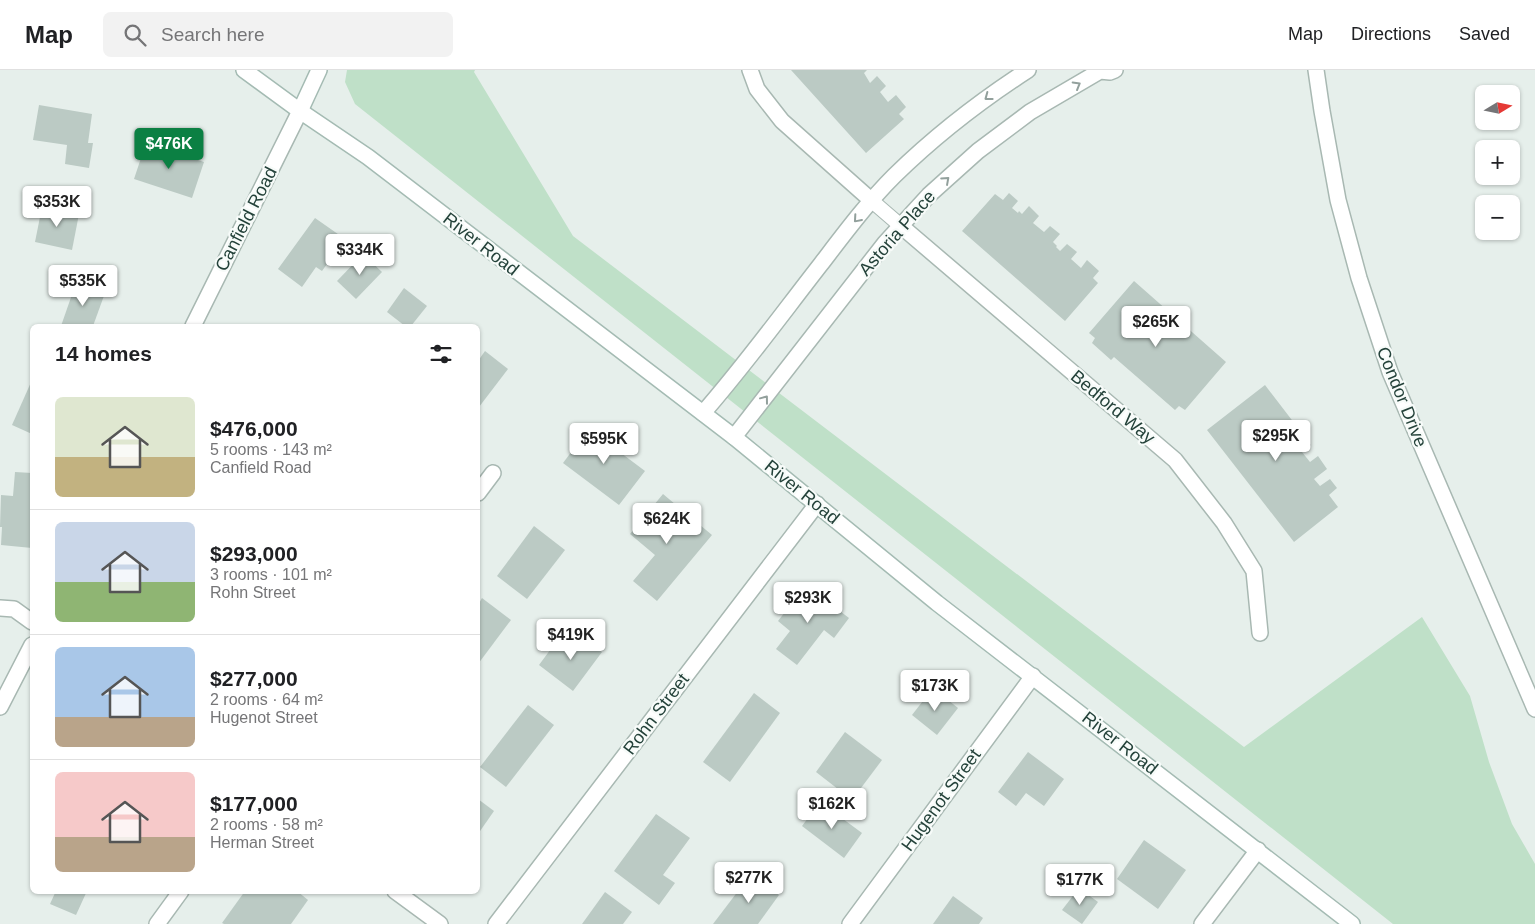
<!DOCTYPE html>
<html lang="en">
<head>
<meta charset="utf-8">
<style>
	:root { --surface:#fff; --page:#f2f2f2; --text:#202124; --muted:#757577; --line:#e0e0e0; --accent:#0b8043 }
	body { margin:0; font-family:Helvetica,sans-serif; background:var(--page); color:var(--text); height:100vh; display:flex; flex-direction:column; font-size:19px; white-space:nowrap }
	* { box-sizing:border-box; margin:0 }
	p { font-size:16px; color:var(--muted) }
	.icon { flex:none; width:28px; height:28px; fill:none; stroke:currentColor; stroke-width:2; stroke-linecap:round; stroke-linejoin:round }
	.map { position:relative; flex:1; overflow:hidden }
	.sheet { position:absolute; left:30px; top:254px; width:450px; height:570px; display:flex; flex-direction:column; background:var(--surface); border-radius:8px; box-shadow:0 1px 4px #0004 }
	.sheet>* { flex:none }
	.needle { width:32px; rotate:80deg }
	.controls { position:absolute; left:1475px; top:15px; display:grid; gap:10px }
	.controls a { display:grid; place-items:center; width:45px; height:45px; border-radius:8px; background:var(--surface); box-shadow:0 1px 4px #0004; font-size:25px }
	.price { position:absolute; translate:-50% -42px; padding:0 11px; border-radius:5px; background:#fff; color:#222; font-size:16px; line-height:32px; filter:drop-shadow(0 1px 2px #0008) }
	.price::after { content:''; position:absolute; left:50%; top:30px; width:15px; height:11px; margin-left:-8px; background:inherit; clip-path:polygon(0 0,100% 0,50% 100%) }
	.price.current { background:var(--accent); color:#fff }
	ul { padding:0; list-style:none }
	li { display:flex; align-items:center; gap:15px; height:125px; padding:0 25px }
	li+li { border-top:1px solid var(--line) }
	li span { display:grid; place-items:center; flex:none; width:140px; height:100px; border-radius:8px; color:#555 }
	li>.icon { margin-inline-start:auto }
	span .icon { width:60px; height:60px; fill:#fffc; stroke-width:1 }
	li b { font-size:21px }
	h2 { display:flex; justify-content:space-between; align-items:center; height:60px; padding:0 25px; font-size:21px }
	header { display:flex; align-items:center; gap:30px; box-sizing:border-box; height:70px; padding:0 25px; background:var(--surface); border-bottom:1px solid var(--line) }
	header strong { font-size:24px }
	nav { display:flex; gap:28px; margin-inline-start:auto; font-size:18px }
	.search { width:350px; height:45px; background:var(--page); display:flex; align-items:center; gap:12px; box-sizing:border-box; padding:0 18px; border-radius:8px; color:var(--muted); font-size:19px }
	.map>svg:first-child { display:block }
	.green { fill:#bfe0c8 }
	.building { fill:#bbcac4 }
	.lines { fill:none; stroke-linecap:round; stroke-linejoin:round }
	.lane-casing { stroke:#a8b8b2; stroke-width:16 }
	.street-casing { stroke:#a8b8b2; stroke-width:18 }
	.secondary-casing { stroke:#a4bbb3; stroke-width:18 }
	.lane { stroke:#fff; stroke-width:14 }
	.street { stroke:#fff; stroke-width:15 }
	.secondary { stroke:#fff; stroke-width:15 }
	.oneway { stroke:#92a09c }
	.labels { text-anchor:middle; stroke-width:4.5; stroke-linejoin:round; paint-order:stroke }
	.street-label { font-size:18px; fill:#24423a; stroke:#f7fbf9 }
</style>
</head>
<body>
<header>
<strong>Map</strong>
<div class="search"><svg class="icon" aria-label="search" viewBox="0 0 24 24"><circle cx="10" cy="10" r="6"/><path d="M15 15l6 6"/></svg>Search here</div>
<nav><a>Map</a><a>Directions</a><a>Saved</a></nav>
</header>
<div class="map">
<svg width="1535" height="854" viewBox="0 0 1535 854">
	<rect width="100%" height="100%" fill="#e6efeb"/>
	<path class="green" d="M347 0H475L474 2 573 166 1244 677 1422 547 1470 626 1489 692 1512 754 1535 794V854H1393L355 34 345 12Z"/>
	<g class="building">
		<path d="M791 0H867L864 3 870 13 877 6 886 16 880 22 888 32 896 25 906 37 899 44 904 49 866 83Z"/>
		<path d="M39 35 92 44 88 73H93L89 98 65 94 67 75 33 70Z"/>
		<path d="M146 73 204 92 192 128 134 109Z"/>
		<path d="M1009 123 1018 131 1012 138 1018 143 1019 141 1022 144 1029 136 1039 146 1033 153 1044 162 1050 156 1060 164 1053 172 1057 176 1056 177 1060 181 1067 174 1077 182 1071 189 1081 198 1087 190 1099 201 1093 208 1098 213 1065 251 962 161 995 124 1003 130Z"/>
		<path d="M42 137 79 144 72 180 35 172Z"/>
		<path d="M315 148 345 169 322 201 316 197 302 217 278 199Z"/>
		<path d="M363 184 382 202 356 229 337 211Z"/>
		<path d="M1134 211 1226 292 1185 340 1179 336 1175 340 1114 287 1111 290 1092 273 1095 268 1089 263Z"/>
		<path d="M76 213 105 223 93 256H61Z"/>
		<path d="M404 218 427 236 411 256H405L387 242Z"/>
		<path d="M485 281 508 299 479 337 478 336V291Z"/>
		<path d="M32 310V364L12 355Z"/>
		<path d="M1265 315 1311 375 1302 382 1310 392 1318 386 1327 399 1314 409 1320 416 1330 409 1337 418 1329 425 1338 437 1294 472 1207 360Z"/>
		<path d="M593 353 614 368 609 374 645 401 619 435 563 393Z"/>
		<path d="M15 402 32 403V478L1 475 2 457H0L1 425 13 426Z"/>
		<path d="M663 424 712 465 657 531 633 511 655 485 630 464Z"/>
		<path d="M534 456 565 480 527 529 497 506Z"/>
		<path d="M806 515 849 548 834 568 824 560 797 595 776 579 790 561 778 551Z"/>
		<path d="M482 528 511 550 478 594V535Z"/>
		<path d="M578 564 602 582 573 621 539 595 556 572 566 579Z"/>
		<path d="M933 618 958 638 937 665 912 645Z"/>
		<path d="M754 623 780 643 730 712 703 692Z"/>
		<path d="M528 635 554 655 506 717 480 697Z"/>
		<path d="M845 662 882 690 852 730 816 702Z"/>
		<path d="M1028 682 1064 709 1044 736 1026 723 1016 736 998 722Z"/>
		<path d="M478 729 494 741 478 764Z"/>
		<path d="M820 732 862 763 844 788 802 756Z"/>
		<path d="M656 744 690 768 663 805 675 813 659 835 614 801Z"/>
		<path d="M1144 770 1186 800 1158 839 1117 809Z"/>
		<path d="M751 804 779 825 758 854H713Z"/>
		<path d="M1079 818 1098 832 1082 854 1062 840Z"/>
		<path d="M51 821H87L76 845 50 834 55 823Z"/>
		<path d="M245 821H297L308 830 291 854H224L222 853Z"/>
		<path d="M605 822 632 842 623 854H582Z"/>
		<path d="M953 826 983 848 979 854H933Z"/>
	</g>
	<g class="lines">
		<defs>
			<path id="lane" d="M872 131 901 156"/>
			<g id="street">
				<path d="M750 0 757 19 782 51 872 131"/>
				<path d="M1316 0 1322 41 1338 130 1359 208 1390 302 1535 639"/>
				<path d="M901 156 1175 390 1224 453 1254 501 1260 563"/>
				<path d="M193 256 300 41"/>
				<path d="M703 343C745 295 782 244 821 194 844 164 867 133 894 106 935 66 980 31 1028 0"/>
				<path d="M734 367 885 173 929 125 978 81 1030 42 1100 1 1110 2 1115 0"/>
				<path d="M478 423 493 403"/>
				<path d="M0 538 14 539 32 552"/>
				<path d="M0 637 32 575"/>
				<path d="M395 821 440 854"/>
				<path d="M157 854 181 821"/>
				<path d="M496 854 817 434"/>
				<path d="M850 854 1033 606"/>
				<path d="M1202 854 1258 780"/>
			</g>
			<g id="secondary">
				<path d="M244 0 300 41 368 87 734 367 937 533 1352 854"/>
				<path d="M300 41 319 0"/>
			</g>
		</defs>
		<use href="#lane" class="lane-casing"/>
		<use href="#street" class="street-casing"/>
		<use href="#secondary" class="secondary-casing"/>
		<use href="#lane" class="lane"/>
		<use href="#street" class="street"/>
		<use href="#secondary" class="secondary"/>
	</g>
	<defs><path id="oneway-chevron" d="M-2-3.5L2.5 0L-2 3.5" fill="none" stroke-width="1.6" stroke-linecap="round" stroke-linejoin="round" transform="scale(1.25)"/></defs>
	<g class="oneway">
		<use href="#oneway-chevron" transform="translate(1077 15) rotate(-30)"/>
		<use href="#oneway-chevron" transform="translate(988 27) rotate(143)"/>
		<use href="#oneway-chevron" transform="translate(946 110) rotate(-42)"/>
		<use href="#oneway-chevron" transform="translate(857 149) rotate(131)"/>
		<use href="#oneway-chevron" transform="translate(765 329) rotate(-53)"/>
	</g>
	<g class="labels">
		<g class="street-label">
			<text transform="translate(246 149) rotate(-63)" y="6">Canfield Road</text>
			<text transform="translate(897 163) rotate(-49)" y="6">Astoria Place</text>
			<text transform="translate(481 174) rotate(38)" y="6">River Road</text>
			<text transform="translate(1402 327) rotate(68)" y="6">Condor Drive</text>
			<text transform="translate(1113 337) rotate(40)" y="6">Bedford Way</text>
			<text transform="translate(802 422) rotate(39)" y="6">River Road</text>
			<text transform="translate(656 644) rotate(-53)" y="6">Rohn Street</text>
			<text transform="translate(1120 673) rotate(38)" y="6">River Road</text>
			<text transform="translate(941 730) rotate(-54)" y="6">Hugenot Street</text>
		</g>
	</g>
</svg>
<div class="controls">
<a><svg class="needle" viewBox="-14 -14 28 28"><path d="M0-13l5 13h-10z" fill="#e53935"/><path d="M0 13l5-13h-10z" fill="#757577"/></svg></a>
<a>+</a>
<a>−</a>
</div>
<b class="price current" style="left:169px;top:100px">$476K</b>
<b class="price" style="left:57px;top:158px">$353K</b>
<b class="price" style="left:360px;top:206px">$334K</b>
<b class="price" style="left:83px;top:237px">$535K</b>
<b class="price" style="left:1156px;top:278px">$265K</b>
<b class="price" style="left:1276px;top:392px">$295K</b>
<b class="price" style="left:604px;top:395px">$595K</b>
<b class="price" style="left:667px;top:475px">$624K</b>
<b class="price" style="left:808px;top:554px">$293K</b>
<b class="price" style="left:571px;top:591px">$419K</b>
<b class="price" style="left:935px;top:642px">$173K</b>
<b class="price" style="left:832px;top:760px">$162K</b>
<b class="price" style="left:749px;top:834px">$277K</b>
<b class="price" style="left:1080px;top:836px">$177K</b>
<section class="sheet">
<h2>14 homes<svg class="icon" aria-label="filters" viewBox="0 0 24 24"><path d="M4 7h16M4 17h16"/><circle cx="9" cy="7" r="2"/><circle cx="15" cy="17" r="2"/></svg></h2>
<ul>
<li><span style="background:linear-gradient(#dfe7d0 60%,#c2b280 0)"><svg class="icon" aria-label="home" viewBox="0 0 24 24"><path d="M3 11l9-7 9 7M6 9v11h12V9"/></svg></span><div><b>$476,000</b><p>5 rooms · 143 m²</p><p>Canfield Road</p></div></li>
<li><span style="background:linear-gradient(#c9d6e8 60%,#8fb573 0)"><svg class="icon" aria-label="home" viewBox="0 0 24 24"><path d="M3 11l9-7 9 7M6 9v11h12V9"/></svg></span><div><b>$293,000</b><p>3 rooms · 101 m²</p><p>Rohn Street</p></div></li>
<li><span style="background:linear-gradient(#a9c7e8 70%,#b9a48a 0)"><svg class="icon" aria-label="home" viewBox="0 0 24 24"><path d="M3 11l9-7 9 7M6 9v11h12V9"/></svg></span><div><b>$277,000</b><p>2 rooms · 64 m²</p><p>Hugenot Street</p></div></li>
<li><span style="background:linear-gradient(#f6c9c9 65%,#b9a48a 0)"><svg class="icon" aria-label="home" viewBox="0 0 24 24"><path d="M3 11l9-7 9 7M6 9v11h12V9"/></svg></span><div><b>$177,000</b><p>2 rooms · 58 m²</p><p>Herman Street</p></div></li>
</ul>
</section>
</div>
</body>
</html>
